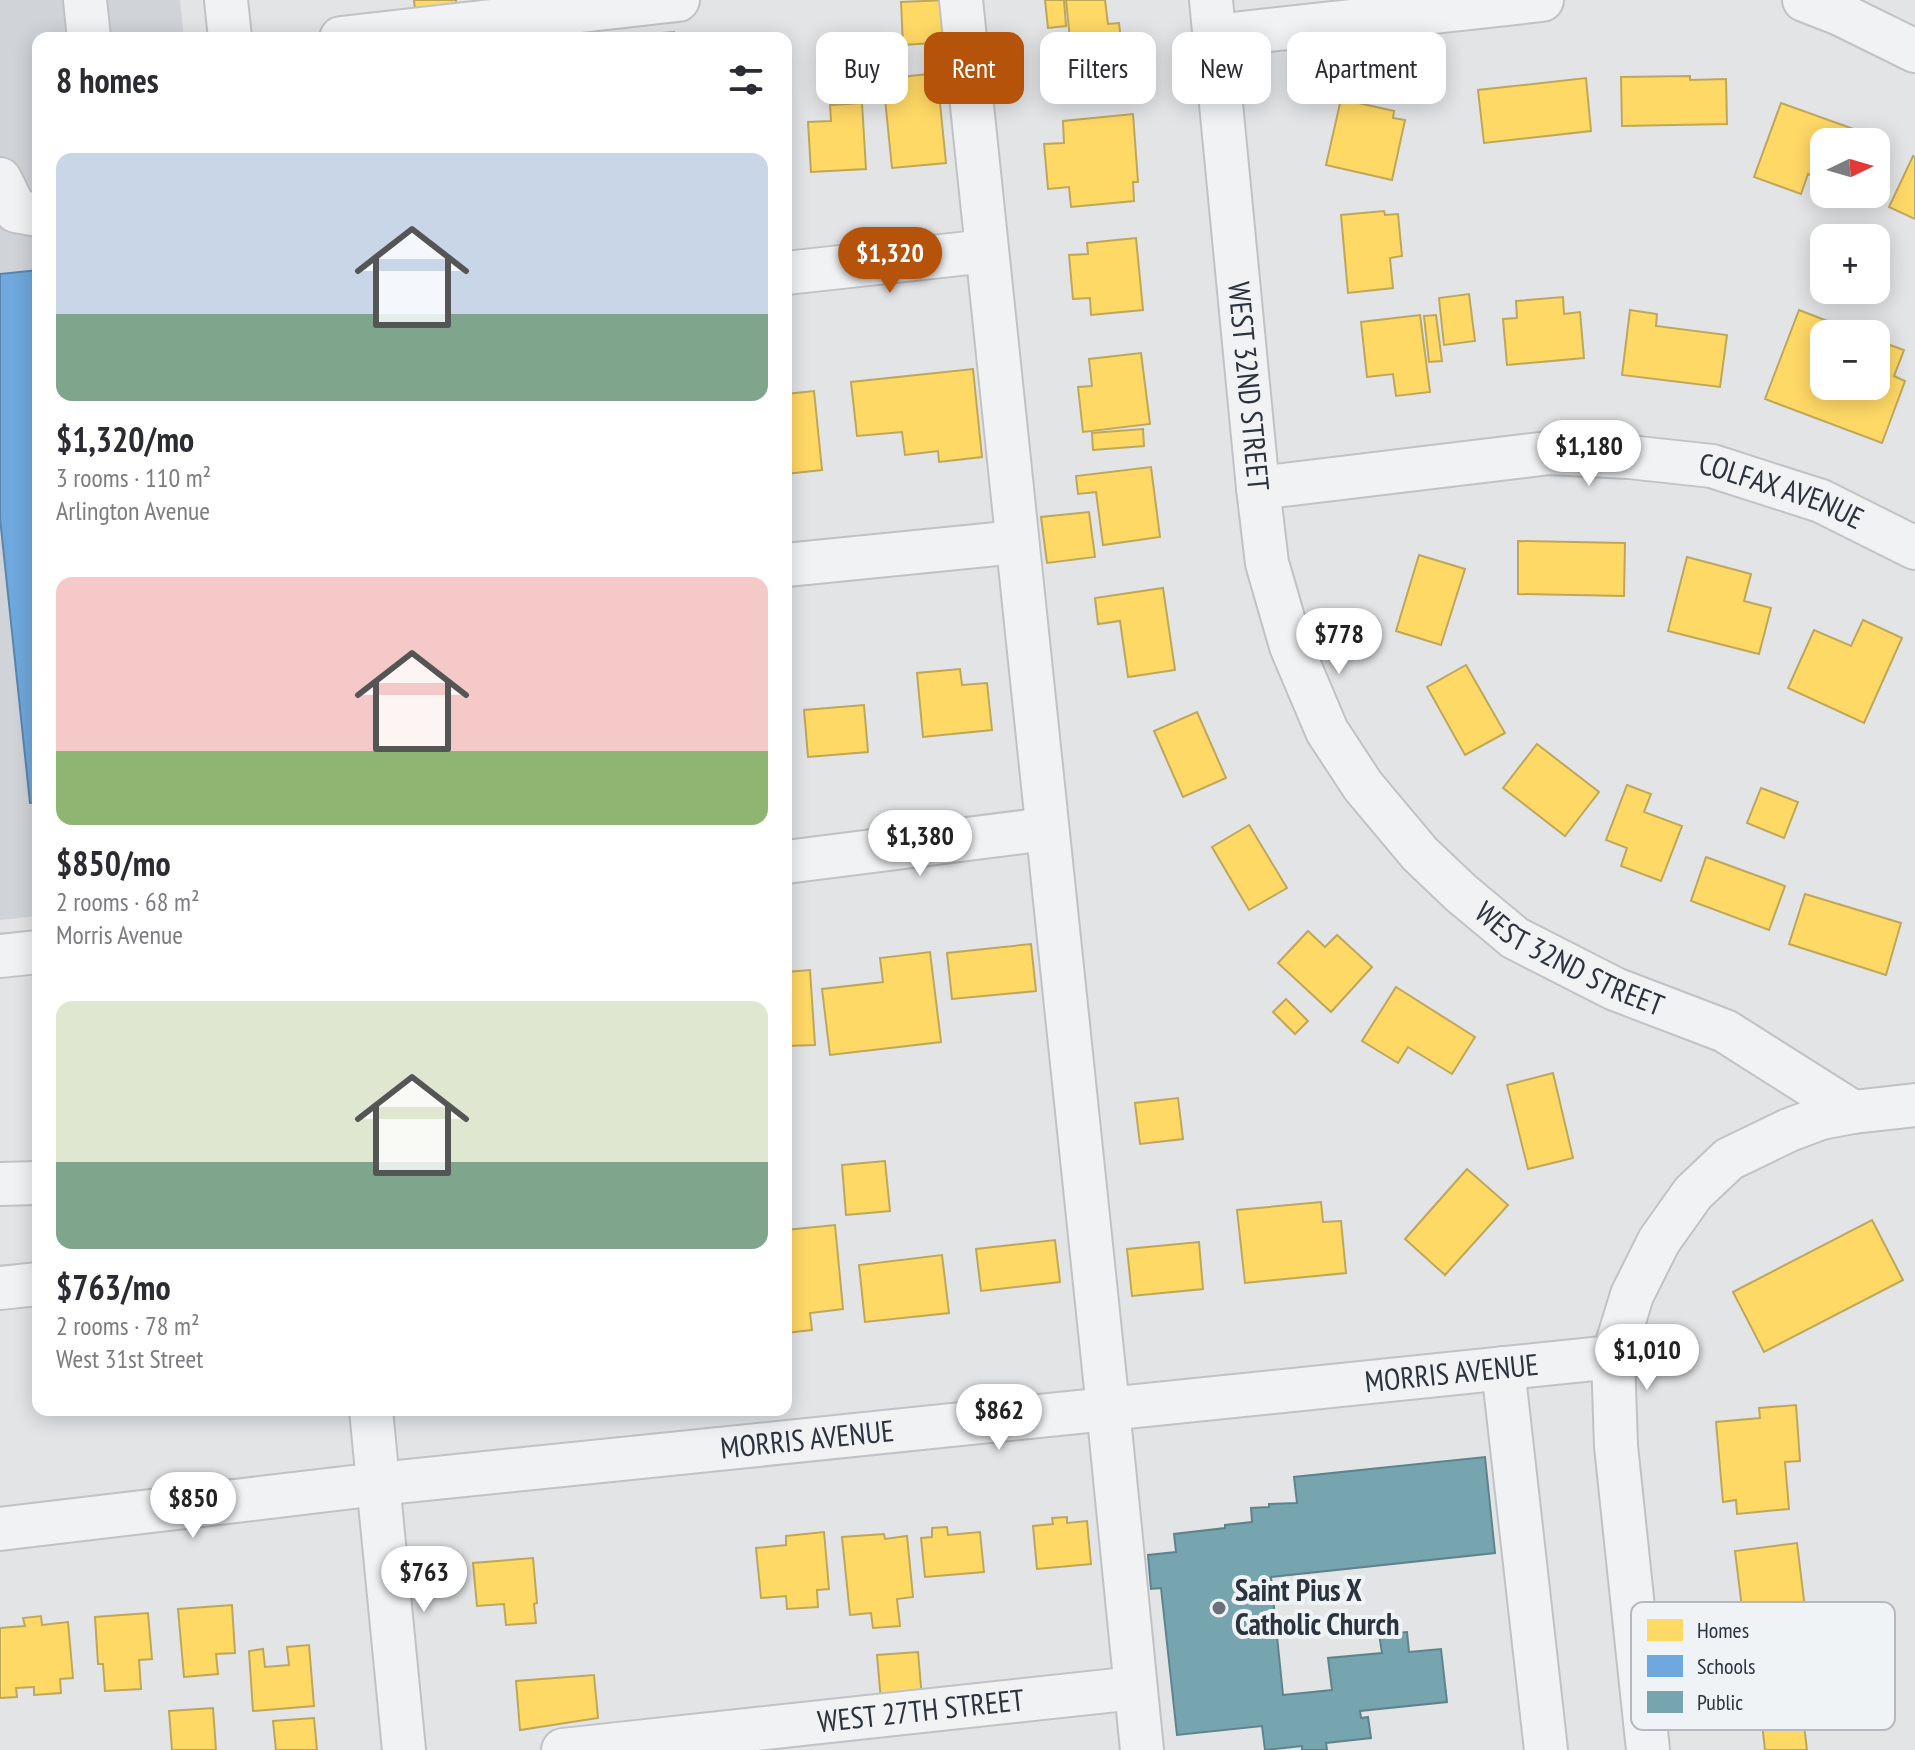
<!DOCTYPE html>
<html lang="en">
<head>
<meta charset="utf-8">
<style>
	:root { --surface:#fff; --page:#f2f2f3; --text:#2b2b33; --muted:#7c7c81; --accent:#b45309 }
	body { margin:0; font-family:"PT Sans Narrow",sans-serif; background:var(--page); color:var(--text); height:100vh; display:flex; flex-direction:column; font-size:30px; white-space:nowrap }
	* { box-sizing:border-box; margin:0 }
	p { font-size:26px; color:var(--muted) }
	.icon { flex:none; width:44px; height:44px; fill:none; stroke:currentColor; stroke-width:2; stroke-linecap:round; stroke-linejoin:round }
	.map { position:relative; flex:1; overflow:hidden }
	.drawer { position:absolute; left:32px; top:32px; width:760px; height:1384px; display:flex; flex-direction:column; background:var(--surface); border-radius:16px; box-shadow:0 4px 20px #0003 }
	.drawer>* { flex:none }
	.banner { position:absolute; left:816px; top:32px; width:760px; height:72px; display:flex; gap:16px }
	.needle { width:52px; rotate:85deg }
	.tools { position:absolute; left:1810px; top:128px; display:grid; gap:16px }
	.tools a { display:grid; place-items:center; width:80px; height:80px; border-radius:16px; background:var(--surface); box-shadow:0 4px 20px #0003; font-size:40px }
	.price { position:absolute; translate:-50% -68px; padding:0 18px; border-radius:28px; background:#fff; color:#222; font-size:26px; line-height:52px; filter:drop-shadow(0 2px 4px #0008) }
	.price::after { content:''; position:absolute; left:50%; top:48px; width:24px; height:18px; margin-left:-12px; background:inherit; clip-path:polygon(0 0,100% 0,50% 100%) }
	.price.selected { background:var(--accent); color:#fff }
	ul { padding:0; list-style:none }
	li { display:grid; align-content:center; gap:16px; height:424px; padding:0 24px }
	li span { display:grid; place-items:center; height:248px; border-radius:16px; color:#555 }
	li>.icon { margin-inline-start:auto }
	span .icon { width:144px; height:144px; fill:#fffc; stroke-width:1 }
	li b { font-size:34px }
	h2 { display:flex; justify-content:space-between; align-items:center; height:96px; padding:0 24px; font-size:34px }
	.pill { padding:0 28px; border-radius:16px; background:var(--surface); box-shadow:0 4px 20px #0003; font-size:28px; line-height:72px }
	.pill.selected { background:var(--accent); color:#fff }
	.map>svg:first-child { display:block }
	.built { fill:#d0d4d9 }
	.homes { fill:#ffd966; stroke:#bfa75a; stroke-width:2 }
	.schools { fill:#6fa8dc; stroke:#5a85ad; stroke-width:2 }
	.public { fill:#76a5af; stroke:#5f838d; stroke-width:2 }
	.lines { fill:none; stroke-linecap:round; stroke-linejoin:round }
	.minor-casing { stroke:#c0c2c4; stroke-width:46 }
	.minor { stroke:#f1f2f4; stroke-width:42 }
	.poi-dot { fill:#6a7179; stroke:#f0f3f6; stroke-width:3 }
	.labels { text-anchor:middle; stroke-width:8; stroke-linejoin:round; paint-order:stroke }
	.street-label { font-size:30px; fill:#2a333e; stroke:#f0f3f6 }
	.poi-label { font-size:30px; font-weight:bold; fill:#2a333e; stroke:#f0f3f6; text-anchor:start }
	.key { fill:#f0f3f6; stroke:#b5b9bf; stroke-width:2 }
	.key-label { font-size:22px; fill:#2a333e }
</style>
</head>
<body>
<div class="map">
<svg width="1915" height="1750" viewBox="0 0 1915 1750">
	<rect width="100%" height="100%" fill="#e2e4e6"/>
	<path class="built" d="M0 0H180L184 38H38V916L0 920Z"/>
	<g class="homes">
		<path d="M414 0H456L457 6 415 10Z"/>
		<path d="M946 0 949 42 903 45 901 2Z"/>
		<path d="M1045 0H1064L1066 26 1048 28Z"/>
		<path d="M1066 0H1105L1108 24 1119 23 1126 83 1075 88Z"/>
		<path d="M674 32V38H637L636 35Z"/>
		<path d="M937 73 946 163 892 168 883 79Z"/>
		<path d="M1690 76V80L1726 79 1727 124 1622 126 1621 77Z"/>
		<path d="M1586 78 1591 131 1484 143 1478 90Z"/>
		<path d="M1341 99 1394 111 1393 118 1405 120 1392 180 1326 165Z"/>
		<path d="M862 103 866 169 811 172 808 122 831 121 830 105Z"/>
		<path d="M1781 103 1876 137 1874 142H1824V180L1808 174 1801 194 1754 177Z"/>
		<path d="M1133 114 1138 182H1133L1134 201 1071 207 1069 187 1048 189 1044 144 1064 143 1063 121Z"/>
		<path d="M1913 156 1915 157V219L1889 207Z"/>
		<path d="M1384 211 1385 215 1398 214 1402 256 1390 258 1393 288 1348 293 1341 215Z"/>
		<path d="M1136 238 1143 310 1091 315 1090 298 1073 299 1069 255 1088 254 1087 243Z"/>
		<path d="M1469 294 1475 341 1444 345 1439 298Z"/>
		<path d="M1563 297 1564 314 1580 312 1584 358 1507 365 1503 319 1517 318 1516 301Z"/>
		<path d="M1630 310 1657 314 1656 326 1727 335 1720 387 1622 375Z"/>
		<path d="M1799 310 1861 334H1824V386H1876V340L1904 350 1894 376 1905 381 1882 443 1765 399Z"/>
		<path d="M1420 315 1430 392 1396 396 1393 374 1367 377 1361 322Z"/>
		<path d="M1436 315 1442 361 1429 362 1424 316Z"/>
		<path d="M1141 353 1150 424 1083 432 1078 387 1092 386 1089 359Z"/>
		<path d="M973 369 982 457 939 462 938 451 905 455 902 432 857 436 851 382Z"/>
		<path d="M814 391 822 470 786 474V394Z"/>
		<path d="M1143 429 1144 446 1093 450 1092 433Z"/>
		<path d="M1151 467 1160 537 1103 545 1096 492 1078 494 1076 476Z"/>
		<path d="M1089 512 1095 557 1047 563 1041 517Z"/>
		<path d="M1518 541 1625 543 1624 596 1518 594Z"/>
		<path d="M1419 555 1465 569 1441 645 1396 631Z"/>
		<path d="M1687 557 1751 574 1744 601 1771 608 1759 654 1668 631Z"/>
		<path d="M1163 588 1175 670 1128 677 1120 621 1098 624 1095 598Z"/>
		<path d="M1863 620 1902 638 1864 723 1788 688 1814 630 1851 646Z"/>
		<path d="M1466 665 1505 733 1465 755 1427 687Z"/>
		<path d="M960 669 962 685 987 683 992 730 923 737 917 673Z"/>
		<path d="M864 705 868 752 808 757 804 710Z"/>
		<path d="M1197 712 1226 778 1183 797 1154 731Z"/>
		<path d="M1537 744 1599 792 1565 836 1503 788Z"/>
		<path d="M1627 785 1651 794 1644 812 1682 826 1661 881 1621 866 1627 848 1606 840Z"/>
		<path d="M1761 788 1798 802 1784 838 1747 823Z"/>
		<path d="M1249 825 1287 888 1249 910 1212 847Z"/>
		<path d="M1706 857 1785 886 1769 930 1691 901Z"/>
		<path d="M1805 894 1901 923 1886 975 1789 944Z"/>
		<path d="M1308 931 1325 947 1337 935 1372 967 1331 1012 1278 963Z"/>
		<path d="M1031 944 1036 991 952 999 947 953Z"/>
		<path d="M930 952 941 1042 830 1055 822 989 883 982 880 958Z"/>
		<path d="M810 970 815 1045 786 1046V972Z"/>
		<path d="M1396 987 1475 1037 1452 1074 1408 1047 1398 1063 1362 1041Z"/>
		<path d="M1286 999 1308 1021 1295 1034 1273 1012Z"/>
		<path d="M1553 1073 1573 1158 1528 1169 1507 1085Z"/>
		<path d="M1178 1098 1183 1139 1140 1144 1135 1103Z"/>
		<path d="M885 1161 890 1211 846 1215 842 1165Z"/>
		<path d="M1467 1169 1508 1205 1445 1275 1405 1239Z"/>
		<path d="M1321 1202 1323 1222 1341 1221 1346 1273 1245 1283 1237 1210Z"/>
		<path d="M1872 1220 1903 1280 1764 1352 1733 1292Z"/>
		<path d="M835 1225 843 1309 810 1313 812 1330 786 1333V1230Z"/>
		<path d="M1055 1240 1060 1282 981 1291 976 1249Z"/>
		<path d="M1199 1242 1203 1289 1132 1296 1127 1249Z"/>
		<path d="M942 1255 949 1313 865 1322 859 1265Z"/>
		<path d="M1796 1405 1800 1461 1785 1462 1789 1509 1737 1514 1736 1500 1723 1502 1716 1422 1760 1418 1759 1408Z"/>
		<path d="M1067 1517V1523L1087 1521 1091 1564 1037 1569 1033 1526 1053 1524 1052 1518Z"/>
		<path d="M947 1527 948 1535 980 1532 984 1572 925 1577 921 1538 932 1537V1528Z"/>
		<path d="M824 1532 829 1589 817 1590 818 1607 787 1609 786 1596 761 1598 756 1548 786 1545V1536Z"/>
		<path d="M884 1534 885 1539 907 1536 913 1597 897 1599 900 1626 873 1628 871 1613 850 1615 842 1537Z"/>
		<path d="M1797 1543 1813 1674 1763 1680 1759 1646 1747 1648 1735 1551Z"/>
		<path d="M533 1558 537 1603 534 1604 536 1623 506 1625 504 1604 477 1606 473 1563Z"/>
		<path d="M232 1605 235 1653 216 1654 218 1674 184 1677 178 1609Z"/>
		<path d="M148 1613 152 1659 139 1660 141 1689 105 1691 103 1664H98L95 1617Z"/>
		<path d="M41 1616 42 1625 68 1622 73 1678 60 1679 61 1693 34 1695V1687L16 1688 17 1697 0 1698V1628L25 1626 23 1618Z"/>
		<path d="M309 1645 314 1706 253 1711 249 1651 263 1649 265 1667 289 1665 287 1647Z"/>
		<path d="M918 1652 922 1698 881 1701 877 1655Z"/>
		<path d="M594 1675 598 1718 520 1730 516 1681Z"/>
		<path d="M213 1708 216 1750H172L169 1711Z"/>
		<path d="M1802 1709 1807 1750H1765L1761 1714Z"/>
		<path d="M314 1718 317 1750H276L273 1721Z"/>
	</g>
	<path class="schools" d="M38 270V802L30 803 0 518V274Z"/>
	<path class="public" d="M1485 1457 1495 1553 1271 1577 1283 1695 1332 1690 1328 1658 1382 1653 1379 1633 1385 1632 1384 1628 1395 1627V1633L1407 1632 1409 1652 1441 1649 1447 1702 1360 1711 1361 1718 1368 1717 1371 1738 1326 1743 1327 1750H1302V1746L1265 1750 1262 1726 1177 1735 1161 1588 1151 1589 1148 1555 1176 1552 1174 1534 1225 1528V1525L1252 1522 1251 1508 1269 1507V1504L1297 1503 1294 1477Z"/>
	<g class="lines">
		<defs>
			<g id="minor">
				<path d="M85 0 89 38"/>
				<path d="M226 0 230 38"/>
				<path d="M961 0 1108 1408 1142 1750"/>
				<path id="s1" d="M1211 0 1258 488 1267 563 1291 646 1327 731 1363 786 1420 854 1461 893 1515 938 1615 989 1725 1031 1853 1112"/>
				<path d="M1804 0 1840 14 1915 51"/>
				<path d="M1215 36 1542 0"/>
				<path d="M341 38 678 0"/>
				<path d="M0 179 16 211 38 215"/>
				<path d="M786 273 987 251"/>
				<path id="s2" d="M1258 488 1549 453 1629 457 1712 466 1821 501 1915 548"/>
				<path d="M786 565 1017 542"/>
				<path d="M786 862 1046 829"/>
				<path d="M0 956 38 952"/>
				<path d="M0 1184 38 1183"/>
				<path d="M0 1288 38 1284"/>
				<path d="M1503 1368 1546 1750"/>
				<path d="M371 1410 404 1750"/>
				<path id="s3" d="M0 1529 378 1484 1613 1357"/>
				<path id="s4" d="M563 1750 1135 1688"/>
				<path d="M1648 1750 1616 1446 1613 1357 1632 1295 1659 1241 1693 1193 1729 1159 1789 1130 1821 1118 1853 1112 1915 1105"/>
			</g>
		</defs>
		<use href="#minor" class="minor-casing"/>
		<use href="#minor" class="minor"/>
	</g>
	<circle class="poi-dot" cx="1219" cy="1608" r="8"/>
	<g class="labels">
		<g class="street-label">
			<text dy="10" stroke="none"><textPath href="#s1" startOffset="388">WEST 32ND STREET</textPath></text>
			<text dy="10" stroke="none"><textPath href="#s2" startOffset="530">COLFAX AVENUE</textPath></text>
			<text dy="10" stroke="none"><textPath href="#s1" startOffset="1084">WEST 32ND STREET</textPath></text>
			<text dy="10" stroke="none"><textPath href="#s3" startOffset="1460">MORRIS AVENUE</textPath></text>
			<text dy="10" stroke="none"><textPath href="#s3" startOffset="812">MORRIS AVENUE</textPath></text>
			<text dy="10" stroke="none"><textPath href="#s4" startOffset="360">WEST 27TH STREET</textPath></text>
		</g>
		<g class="poi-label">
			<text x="1235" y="1601">Saint Pius X<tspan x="1235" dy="34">Catholic Church</tspan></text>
		</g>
	</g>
	<rect x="1631" y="1602" width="264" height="128" rx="12" class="key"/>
	<rect x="1647" y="1619" width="36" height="22" fill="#ffd966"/>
	<rect x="1647" y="1655" width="36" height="22" fill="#6fa8dc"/>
	<rect x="1647" y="1691" width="36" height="22" fill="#76a5af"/>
	<g class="key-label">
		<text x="1697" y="1638">Homes</text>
		<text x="1697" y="1674">Schools</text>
		<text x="1697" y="1710">Public</text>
	</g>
</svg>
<div class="tools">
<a><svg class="needle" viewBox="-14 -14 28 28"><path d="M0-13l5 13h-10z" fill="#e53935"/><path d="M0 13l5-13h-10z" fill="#7c7c81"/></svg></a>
<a>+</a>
<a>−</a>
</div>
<b class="price selected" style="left:890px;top:295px">$1,320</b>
<b class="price" style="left:1589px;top:488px">$1,180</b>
<b class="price" style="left:1339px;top:676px">$778</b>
<b class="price" style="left:920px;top:878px">$1,380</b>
<b class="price" style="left:1647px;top:1392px">$1,010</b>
<b class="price" style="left:999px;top:1452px">$862</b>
<b class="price" style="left:193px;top:1540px">$850</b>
<b class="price" style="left:424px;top:1614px">$763</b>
<div class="banner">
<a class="pill">Buy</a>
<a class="pill selected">Rent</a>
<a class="pill">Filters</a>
<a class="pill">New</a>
<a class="pill">Apartment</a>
</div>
<section class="drawer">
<h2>8 homes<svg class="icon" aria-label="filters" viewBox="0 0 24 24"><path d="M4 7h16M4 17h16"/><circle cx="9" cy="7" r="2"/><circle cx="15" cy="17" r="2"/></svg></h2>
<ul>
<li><span style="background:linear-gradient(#c9d6e8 65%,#7fa58c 0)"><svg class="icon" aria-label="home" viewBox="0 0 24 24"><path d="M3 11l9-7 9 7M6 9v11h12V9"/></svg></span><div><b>$1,320/mo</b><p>3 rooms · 110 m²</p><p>Arlington Avenue</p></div></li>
<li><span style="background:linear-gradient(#f6c9c9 70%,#8fb573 0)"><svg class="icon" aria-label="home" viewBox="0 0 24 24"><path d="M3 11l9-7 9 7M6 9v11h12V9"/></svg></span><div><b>$850/mo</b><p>2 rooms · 68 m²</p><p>Morris Avenue</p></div></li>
<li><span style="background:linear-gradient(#dfe7d0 65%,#7fa58c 0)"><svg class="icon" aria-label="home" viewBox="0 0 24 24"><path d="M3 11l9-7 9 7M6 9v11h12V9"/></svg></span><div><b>$763/mo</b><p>2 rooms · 78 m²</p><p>West 31st Street</p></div></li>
</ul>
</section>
</div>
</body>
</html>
